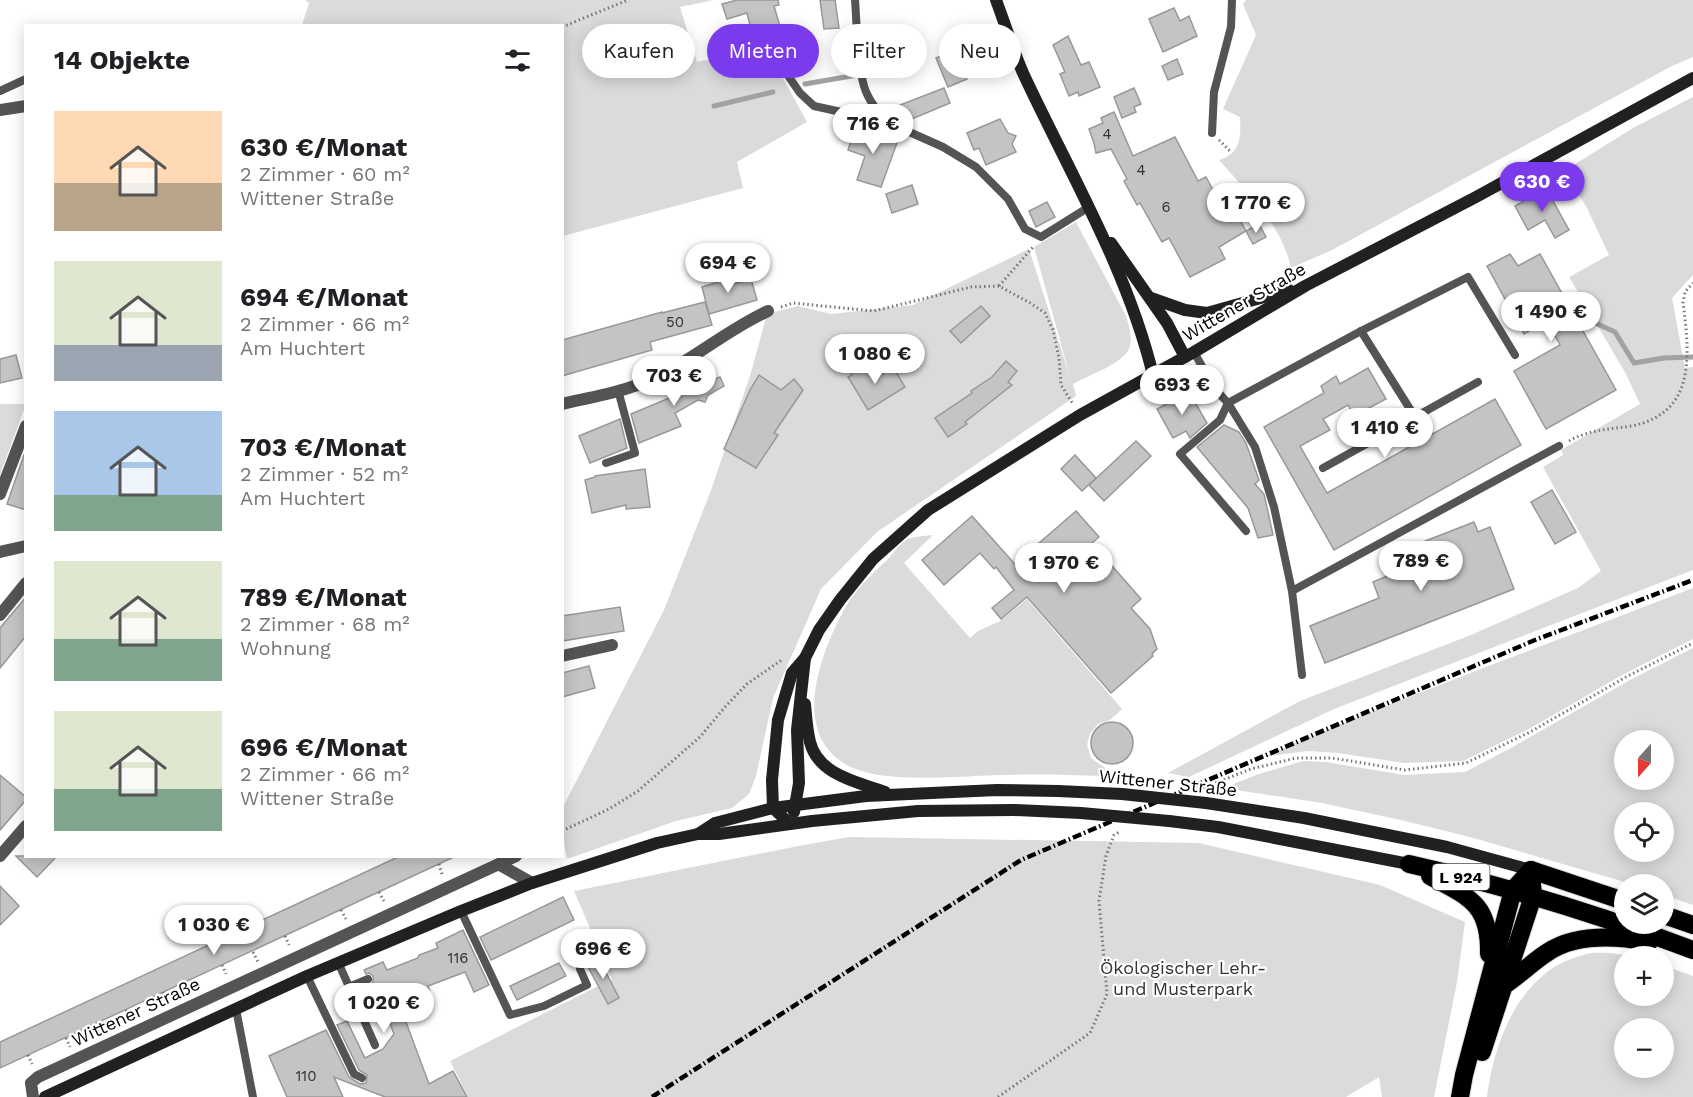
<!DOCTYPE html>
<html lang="de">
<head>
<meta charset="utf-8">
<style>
	:root { --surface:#fff; --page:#f2f2f2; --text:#202124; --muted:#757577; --accent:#7c3aed }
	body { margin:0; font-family:"Work Sans",sans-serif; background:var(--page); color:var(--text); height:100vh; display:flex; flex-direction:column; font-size:22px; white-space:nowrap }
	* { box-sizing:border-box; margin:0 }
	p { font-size:20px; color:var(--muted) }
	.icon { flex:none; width:33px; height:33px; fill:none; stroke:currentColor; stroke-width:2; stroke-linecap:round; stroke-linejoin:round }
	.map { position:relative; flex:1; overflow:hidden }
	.drawer { position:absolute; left:24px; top:24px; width:540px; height:834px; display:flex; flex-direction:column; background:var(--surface); border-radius:0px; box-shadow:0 3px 15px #0003 }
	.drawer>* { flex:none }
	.guide { position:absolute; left:582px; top:24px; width:570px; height:54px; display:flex; gap:12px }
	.needle { width:39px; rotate:201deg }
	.buttons { position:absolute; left:1614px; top:730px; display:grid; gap:12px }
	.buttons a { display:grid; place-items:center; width:60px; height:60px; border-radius:50%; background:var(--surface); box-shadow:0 3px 15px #0003; font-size:30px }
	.price { position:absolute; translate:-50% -51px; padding:0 14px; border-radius:21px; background:#fff; color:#222; font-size:20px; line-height:39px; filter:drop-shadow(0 2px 3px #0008) }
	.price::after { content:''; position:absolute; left:50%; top:36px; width:18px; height:14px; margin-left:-9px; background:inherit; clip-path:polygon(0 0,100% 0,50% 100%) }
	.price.current { background:var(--accent); color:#fff }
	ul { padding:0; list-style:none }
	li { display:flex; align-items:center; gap:18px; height:150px; padding:0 30px }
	li span { display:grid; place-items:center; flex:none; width:168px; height:120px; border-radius:0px; color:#555 }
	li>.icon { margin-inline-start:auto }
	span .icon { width:72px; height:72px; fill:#fffc; stroke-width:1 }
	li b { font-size:26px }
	h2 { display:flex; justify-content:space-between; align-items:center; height:72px; padding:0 30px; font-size:26px }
	.tag { padding:0 21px; border-radius:27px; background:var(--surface); box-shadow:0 3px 15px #0003; font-size:21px; line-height:54px }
	.tag.current { background:var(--accent); color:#fff }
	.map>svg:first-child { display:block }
	.green { fill:#dbdbdb; fill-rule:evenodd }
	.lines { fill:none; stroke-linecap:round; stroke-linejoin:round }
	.stream { stroke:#a2a2a2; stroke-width:5 }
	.building { fill:#c4c4c4; stroke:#989898; stroke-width:1.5 }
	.highway-casing { stroke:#dbdbdb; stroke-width:20 }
	.path { stroke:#767676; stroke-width:3; stroke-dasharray:1.5 3; stroke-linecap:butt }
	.lane { stroke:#545454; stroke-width:8 }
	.street { stroke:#545454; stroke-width:12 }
	.secondary { stroke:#212121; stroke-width:12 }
	.highway { stroke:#000; stroke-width:18 }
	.rail { stroke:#000; stroke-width:4.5; stroke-dasharray:9 3 1.5 3; stroke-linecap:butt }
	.secondary-bridge { stroke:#212121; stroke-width:12 }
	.labels { text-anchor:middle; stroke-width:4.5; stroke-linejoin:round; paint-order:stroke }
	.number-label { font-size:15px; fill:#313131 }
	.shield { fill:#fff; stroke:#4c4c4c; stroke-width:1.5 }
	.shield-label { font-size:16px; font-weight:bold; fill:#000 }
	.street-label { font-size:18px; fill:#000; stroke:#fff }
	.park-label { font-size:18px; fill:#323232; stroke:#fff }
</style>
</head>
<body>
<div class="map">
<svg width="1693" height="1097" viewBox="0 0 1693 1097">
	<rect width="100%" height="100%" fill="#fff"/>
	<g class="green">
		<path d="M305 0H714L680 7 697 62 766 47 807 122 737 162 743 188 563 236 562 26 302 25 309 3Z"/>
		<path d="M1246 0H1693V57L1672 66 1332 250 1291 268C1282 225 1247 192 1219 160 1241 153 1241 137 1240 117L1223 109 1256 35 1243 4Z"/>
		<path d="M1693 97V275L1672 298 1685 368 1693 367V570L1334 709 1189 777 1168 773 1300 701 1471 635 1578 588 1601 571 1543 467 1563 455 1561 450 1640 404 1626 374 1569 277 1609 255 1587 208 1564 171 1633 128Z"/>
		<path d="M1076 222 1126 316C1129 326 1133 338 1129 349 1122 364 1087 376 1073 384L1076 396 877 532 821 589 773 698 756 776 749 794 732 808 676 821 567 859 563 836 562 809 664 610 710 493 750 376 767 314 798 306 831 314 913 305 1029 249 1071 380 1034 247Z"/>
		<path d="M0 404H26L0 475Z"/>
		<path d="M933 535 904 563 970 638 978 631 1000 621 1027 599 1122 709 1110 720 1098 724 1090 734 1087 745 1091 758 1105 768 1103 776C1071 775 1039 774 1007 775 963 775 882 786 845 764 790 731 821 652 845 608 855 590 872 574 887 560 893 554 899 545 906 540 913 536 925 536 933 535Z"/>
		<path d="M1693 588V639L1624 674 1529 729 1463 761 1404 763 1338 753 1308 751 1263 757C1404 696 1549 644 1693 588Z"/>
		<path d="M1693 648V905L1664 895V885H1635L1470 837 1405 821 1322 803 1223 788 1259 774 1303 761 1326 762 1404 775 1465 772 1511 748 1630 680ZM1624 741H1664V780H1624ZM1624 813H1664V852H1624Z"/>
		<path d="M849 837 1199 843 1380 885 1465 922 1457 982 1434 1097H1382L1379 1077 1346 1097H468L450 1061 612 979 574 891C666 873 757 853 849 837Z"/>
		<path d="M1611 953 1637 957H1624V996H1664V966L1693 976V1097H1487C1494 1040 1521 970 1583 955 1591 952 1602 953 1611 953ZM1624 1029H1664V1068H1624Z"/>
	</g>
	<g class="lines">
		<g class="stream">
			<path d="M805 84 857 75"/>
			<path d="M714 106 773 92"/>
			<path d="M1593 322 1615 332 1634 363 1664 358 1693 357"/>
		</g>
	</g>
	<g class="building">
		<path d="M737 0H778L779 5 774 6 781 30 753 37 747 13 727 19 722 4Z"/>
		<path d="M820 0H835L839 28 824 29Z"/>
		<path d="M1174 8 1180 21 1189 16 1197 36 1163 52 1149 19Z"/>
		<path d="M1068 36 1081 65 1089 62 1100 87 1079 96 1078 92 1069 96 1060 74 1065 72 1053 45Z"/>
		<path d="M959 49 968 71 964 72 967 79 948 87 936 58Z"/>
		<path d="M1177 59 1183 74 1168 80 1162 66Z"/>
		<path d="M944 88 950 103 907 121 887 110Z"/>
		<path d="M1134 88 1141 104 1134 107 1136 112 1122 118 1114 97Z"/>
		<path d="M1114 112 1133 156 1175 137 1198 181 1206 177 1227 216 1235 211 1246 231 1219 247 1225 259 1190 277 1169 238 1162 242 1140 203 1137 205 1124 181 1127 179 1111 149 1096 153 1094 143 1089 129 1103 123 1101 118Z"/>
		<path d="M1000 119 1008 133 1016 136 1012 144 1016 152 986 165 979 148 974 150 967 133Z"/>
		<path d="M856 126 898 140 881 187 857 180 865 156 848 150Z"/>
		<path d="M912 185 918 204 892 213 886 194Z"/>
		<path d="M1546 188 1569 230 1555 238 1545 220 1528 230 1515 206Z"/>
		<path d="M1047 202 1055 217 1036 227 1029 211Z"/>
		<path d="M1259 224 1266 237 1253 244 1246 231Z"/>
		<path d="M1510 254 1518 266 1540 254 1616 390 1546 429 1514 371 1560 345 1547 321 1524 334 1487 266Z"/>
		<path d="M730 273 733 284 751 279 757 300 709 314 702 287 718 282 716 277Z"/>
		<path d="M705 302 712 325 650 342 652 350 562 376V340L662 312V313Z"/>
		<path d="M981 306 990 316 961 343 950 331Z"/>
		<path d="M16 355 22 378 0 383V359Z"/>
		<path d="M1006 361 1017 371 1008 382 1012 385 965 422 967 424 948 437 935 418 972 393 971 391 992 377Z"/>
		<path d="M867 362 876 378 893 367 905 387 868 410 848 377 852 375 850 371Z"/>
		<path d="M706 367 715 379 720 377 724 386 708 395 705 402 698 400 675 413 681 426 639 443 631 414 691 389 687 382 694 379 692 374Z"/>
		<path d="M1368 368 1386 399 1354 416 1348 405 1323 419 1330 430 1300 446 1327 493 1495 399 1521 445 1334 550 1264 427 1324 393 1321 386 1336 376 1340 384Z"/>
		<path d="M759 375 781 390 794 379 803 390 774 433 778 435 756 468 724 449 750 390Z"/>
		<path d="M1189 392 1207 423 1190 438 1186 431 1173 438 1157 409Z"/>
		<path d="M620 419 627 448 590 463 579 436Z"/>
		<path d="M1224 425 1239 432 1246 443 1259 480 1255 484 1264 494 1273 535 1258 538 1248 508 1197 447Z"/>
		<path d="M1136 441 1151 456 1104 501 1089 485Z"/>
		<path d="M24 455H26V510L7 504Z"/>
		<path d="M1075 455 1096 478 1082 491 1061 469Z"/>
		<path d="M645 469 650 507 626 509V505L592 513 585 480 595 477V476Z"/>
		<path d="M1552 490 1576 532 1555 544 1531 502Z"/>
		<path d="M1076 511 1099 537 1092 543 1141 599 1131 608 1150 629 1157 649 1152 654 1153 656 1111 693 1027 597 1001 619 992 608 1014 590 996 567 994 569 980 553 944 585 922 560 972 516 1021 571 1045 550 1039 543Z"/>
		<path d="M1474 522 1478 532 1490 527 1514 589 1325 663 1310 626 1379 598 1373 582 1417 564 1410 547Z"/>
		<path d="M26 597V636L0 668V628Z"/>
		<path d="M620 607 624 631 562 641V616Z"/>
		<path d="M589 666 595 688 562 697V673Z"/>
		<circle cx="1112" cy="743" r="21"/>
		<path d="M0 775 26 797V800L0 830Z"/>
		<path d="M16 856H57L37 877Z"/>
		<path d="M400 856H456L0 1068V1042Z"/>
		<path d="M0 886 19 906 0 925Z"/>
		<path d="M563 897 574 920 491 960 480 937Z"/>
		<path d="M463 930 489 985 474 992 465 972 428 986 431 994 400 1006 429 1084 453 1071 467 1097H385L334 1077 343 1097H287L269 1056 326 1030 349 1077 360 1084 366 1083 367 1075 359 1070 337 1025 347 1021 365 1058 383 1049 394 1034 376 987 371 989 370 985 373 982V976L369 973 366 974 364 970 383 962 387 970 418 958 419 955 438 948 436 943Z"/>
		<path d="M598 957 619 998 608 1004 586 963Z"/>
		<path d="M559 963 566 976 517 1000 510 986Z"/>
	</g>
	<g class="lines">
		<defs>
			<g id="highway">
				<path d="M1409 864C1506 886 1600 915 1693 950"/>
				<path d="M1531 870 1624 901"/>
				<path d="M1430 876C1469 897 1490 904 1489 954"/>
				<path d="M1664 915 1693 925"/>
				<path d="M1503 986C1519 976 1532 962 1548 952 1577 933 1617 936 1649 942"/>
				<path d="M1482 1052 1533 896 1532 884"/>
				<path d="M1460 1097 1464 1075 1513 890 1531 870"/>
			</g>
		</defs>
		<use href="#highway" class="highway-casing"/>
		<g class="path">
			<path d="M562 27 628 0"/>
			<path d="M1219 140 1231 152"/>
			<path d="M999 286 1033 247"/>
			<path d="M781 307 793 303 874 311 971 287 999 286 1030 303 1045 313 1053 330 1059 358 1061 385 1073 404"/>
			<path d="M1569 441C1588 430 1610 429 1632 426 1693 413 1691 362 1683 303L1685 292 1693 283"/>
			<path d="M1203 788 1251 769 1296 758H1332L1405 770 1466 763 1530 732 1626 677 1693 643"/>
			<path d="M562 831 609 809 638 791 700 737 725 707 747 684 783 659"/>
			<path d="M439 864 442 874"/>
			<path d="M379 892 384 901"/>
			<path d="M341 910 346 919"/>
			<path d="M285 936 289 945"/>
			<path d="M253 952 258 962"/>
			<path d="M222 965 226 974"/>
			<path d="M163 992 167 1001"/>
			<path d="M126 1010 130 1019"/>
			<path d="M66 1038 70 1047"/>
			<path d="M28 1055 32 1064"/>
			<path d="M998 1097 1090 1033 1107 994 1099 901 1106 856 1114 835 1121 831"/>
		</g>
		<g class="lane">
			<path d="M855 0C857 25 857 63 864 86 868 100 877 111 887 122"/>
			<path d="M780 50 789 77 800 93 814 106 887 122 943 147 976 167 1008 199 1025 229 1041 237 1089 207"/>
			<path d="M0 91 26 79"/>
			<path d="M1212 133 1214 92 1231 27 1232 0"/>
			<path d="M1361 331 1415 417"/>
			<path d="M1194 352 1214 388 1228 403 1255 447 1274 507 1292 591 1302 675"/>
			<path d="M606 463 635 453 618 390"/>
			<path d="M1323 468 1478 382"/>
			<path d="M1246 531 1180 454 1220 420 1228 403 1361 331 1468 277 1515 355"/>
			<path d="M1292 591 1559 446"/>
			<path d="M461 911 510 1015 544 1006 587 985 580 969"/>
			<path d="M338 962 375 1045"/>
			<path d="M307 976 354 1074 362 1078"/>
			<path d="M349 987 368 979"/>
			<path d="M236 1009 253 1097"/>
		</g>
		<g class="street">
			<path d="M0 110 26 106"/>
			<path d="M562 404C596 396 634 390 665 373 700 354 731 328 768 311"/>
			<path d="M0 494 26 426"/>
			<path d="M0 552 26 546"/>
			<path d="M0 615 26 583"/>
			<path d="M562 656 612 645"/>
			<path d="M0 856 26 826"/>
			<path d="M500 865 532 883"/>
			<path d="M33 1097 31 1083 38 1077 516 856"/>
		</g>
		<g class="secondary">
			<path d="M996 0C1005 24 1013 50 1023 73 1069 172 1127 268 1153 375"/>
			<path d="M1111 243 1167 323 1185 357"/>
			<path d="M1151 298 1185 310 1207 313 1289 290"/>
			<path d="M805 704C806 716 807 730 810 742 818 775 858 782 885 792"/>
			<path d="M1206 803 1304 818 1447 847 1531 870"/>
			<path d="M794 812 799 783 797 730 805 658"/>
			<path d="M1169 821 1218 827 1409 864"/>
			<path d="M790 824 773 808 772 780 778 720 792 673 805 658 819 630 840 600 873 559 928 510 1080 415 1194 352 1305 286 1476 197 1693 78"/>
			<path d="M698 834 715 823 773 808 866 796 997 790 1058 791"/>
			<path d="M45 1097 307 976 461 911 532 883 657 843 698 834H719L812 821 918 811 1014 810"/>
		</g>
		<use href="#highway" class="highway"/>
		<path class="rail" d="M652 1097 1021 860 1535 640 1693 580"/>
		<g class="secondary-bridge">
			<path d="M1058 791 1122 794 1206 803"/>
			<path d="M1014 810 1081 813 1169 821"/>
		</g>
	</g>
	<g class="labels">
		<g class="number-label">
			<text x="1107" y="139">4</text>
			<text x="1141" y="175">4</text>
			<text x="1166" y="212">6</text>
			<text x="675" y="327">50</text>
			<text x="458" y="963">116</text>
			<text x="306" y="1081">110</text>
		</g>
		<rect class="shield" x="1432.5" y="864" width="57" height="26" rx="4.5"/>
		<g class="shield-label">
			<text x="1461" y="883">L 924</text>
		</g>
		<g class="street-label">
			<text transform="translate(1244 302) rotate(-30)" y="6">Wittener Straße</text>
			<text transform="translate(1168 783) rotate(6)" y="6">Wittener Straße</text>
			<text transform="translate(136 1012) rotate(-25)" y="6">Wittener Straße</text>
		</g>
		<g class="park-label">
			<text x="1183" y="974">Ökologischer Lehr-<tspan x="1183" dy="21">und Musterpark</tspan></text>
		</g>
	</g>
</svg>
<div class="buttons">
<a><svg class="needle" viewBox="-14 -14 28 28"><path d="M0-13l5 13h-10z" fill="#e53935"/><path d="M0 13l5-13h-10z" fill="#757577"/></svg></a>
<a><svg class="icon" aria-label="locate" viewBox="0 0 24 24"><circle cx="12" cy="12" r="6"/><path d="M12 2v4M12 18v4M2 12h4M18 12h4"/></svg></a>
<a><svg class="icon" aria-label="layers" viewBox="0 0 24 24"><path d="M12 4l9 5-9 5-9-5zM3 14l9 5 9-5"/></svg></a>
<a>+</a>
<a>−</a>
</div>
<b class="price" style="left:873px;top:155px">716 €</b>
<b class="price current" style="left:1542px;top:213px">630 €</b>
<b class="price" style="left:1256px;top:234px">1 770 €</b>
<b class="price" style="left:728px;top:294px">694 €</b>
<b class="price" style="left:1551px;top:343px">1 490 €</b>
<b class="price" style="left:875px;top:385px">1 080 €</b>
<b class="price" style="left:674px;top:407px">703 €</b>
<b class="price" style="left:1182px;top:416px">693 €</b>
<b class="price" style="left:1385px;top:459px">1 410 €</b>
<b class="price" style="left:1421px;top:592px">789 €</b>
<b class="price" style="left:1064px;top:594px">1 970 €</b>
<b class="price" style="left:214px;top:956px">1 030 €</b>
<b class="price" style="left:603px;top:980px">696 €</b>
<b class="price" style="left:384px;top:1034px">1 020 €</b>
<div class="guide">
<a class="tag">Kaufen</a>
<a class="tag current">Mieten</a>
<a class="tag">Filter</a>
<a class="tag">Neu</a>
</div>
<section class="drawer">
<h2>14 Objekte<svg class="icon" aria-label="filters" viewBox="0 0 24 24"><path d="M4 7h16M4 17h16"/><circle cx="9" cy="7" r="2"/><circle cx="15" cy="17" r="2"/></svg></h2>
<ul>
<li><span style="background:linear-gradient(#ffd9b3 60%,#b9a48a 0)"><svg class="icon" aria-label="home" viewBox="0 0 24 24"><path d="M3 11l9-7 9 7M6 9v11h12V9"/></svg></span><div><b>630 €/Monat</b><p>2 Zimmer · 60 m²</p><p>Wittener Straße</p></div></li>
<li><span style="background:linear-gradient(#dfe7d0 70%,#9aa5b1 0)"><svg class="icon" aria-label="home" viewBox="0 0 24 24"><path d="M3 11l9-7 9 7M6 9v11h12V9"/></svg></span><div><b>694 €/Monat</b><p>2 Zimmer · 66 m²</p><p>Am Huchtert</p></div></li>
<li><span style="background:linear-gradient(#a9c7e8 70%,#7fa58c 0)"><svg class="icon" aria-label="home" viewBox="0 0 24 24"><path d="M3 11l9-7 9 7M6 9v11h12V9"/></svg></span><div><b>703 €/Monat</b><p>2 Zimmer · 52 m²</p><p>Am Huchtert</p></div></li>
<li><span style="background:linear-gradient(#dfe7d0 65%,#7fa58c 0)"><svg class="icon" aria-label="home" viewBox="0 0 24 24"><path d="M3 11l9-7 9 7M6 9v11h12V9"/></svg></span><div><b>789 €/Monat</b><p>2 Zimmer · 68 m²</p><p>Wohnung</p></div></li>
<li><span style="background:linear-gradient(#dfe7d0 65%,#7fa58c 0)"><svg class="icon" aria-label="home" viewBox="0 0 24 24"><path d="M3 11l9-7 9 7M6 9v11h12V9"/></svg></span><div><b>696 €/Monat</b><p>2 Zimmer · 66 m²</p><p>Wittener Straße</p></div></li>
</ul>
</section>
</div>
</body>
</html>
